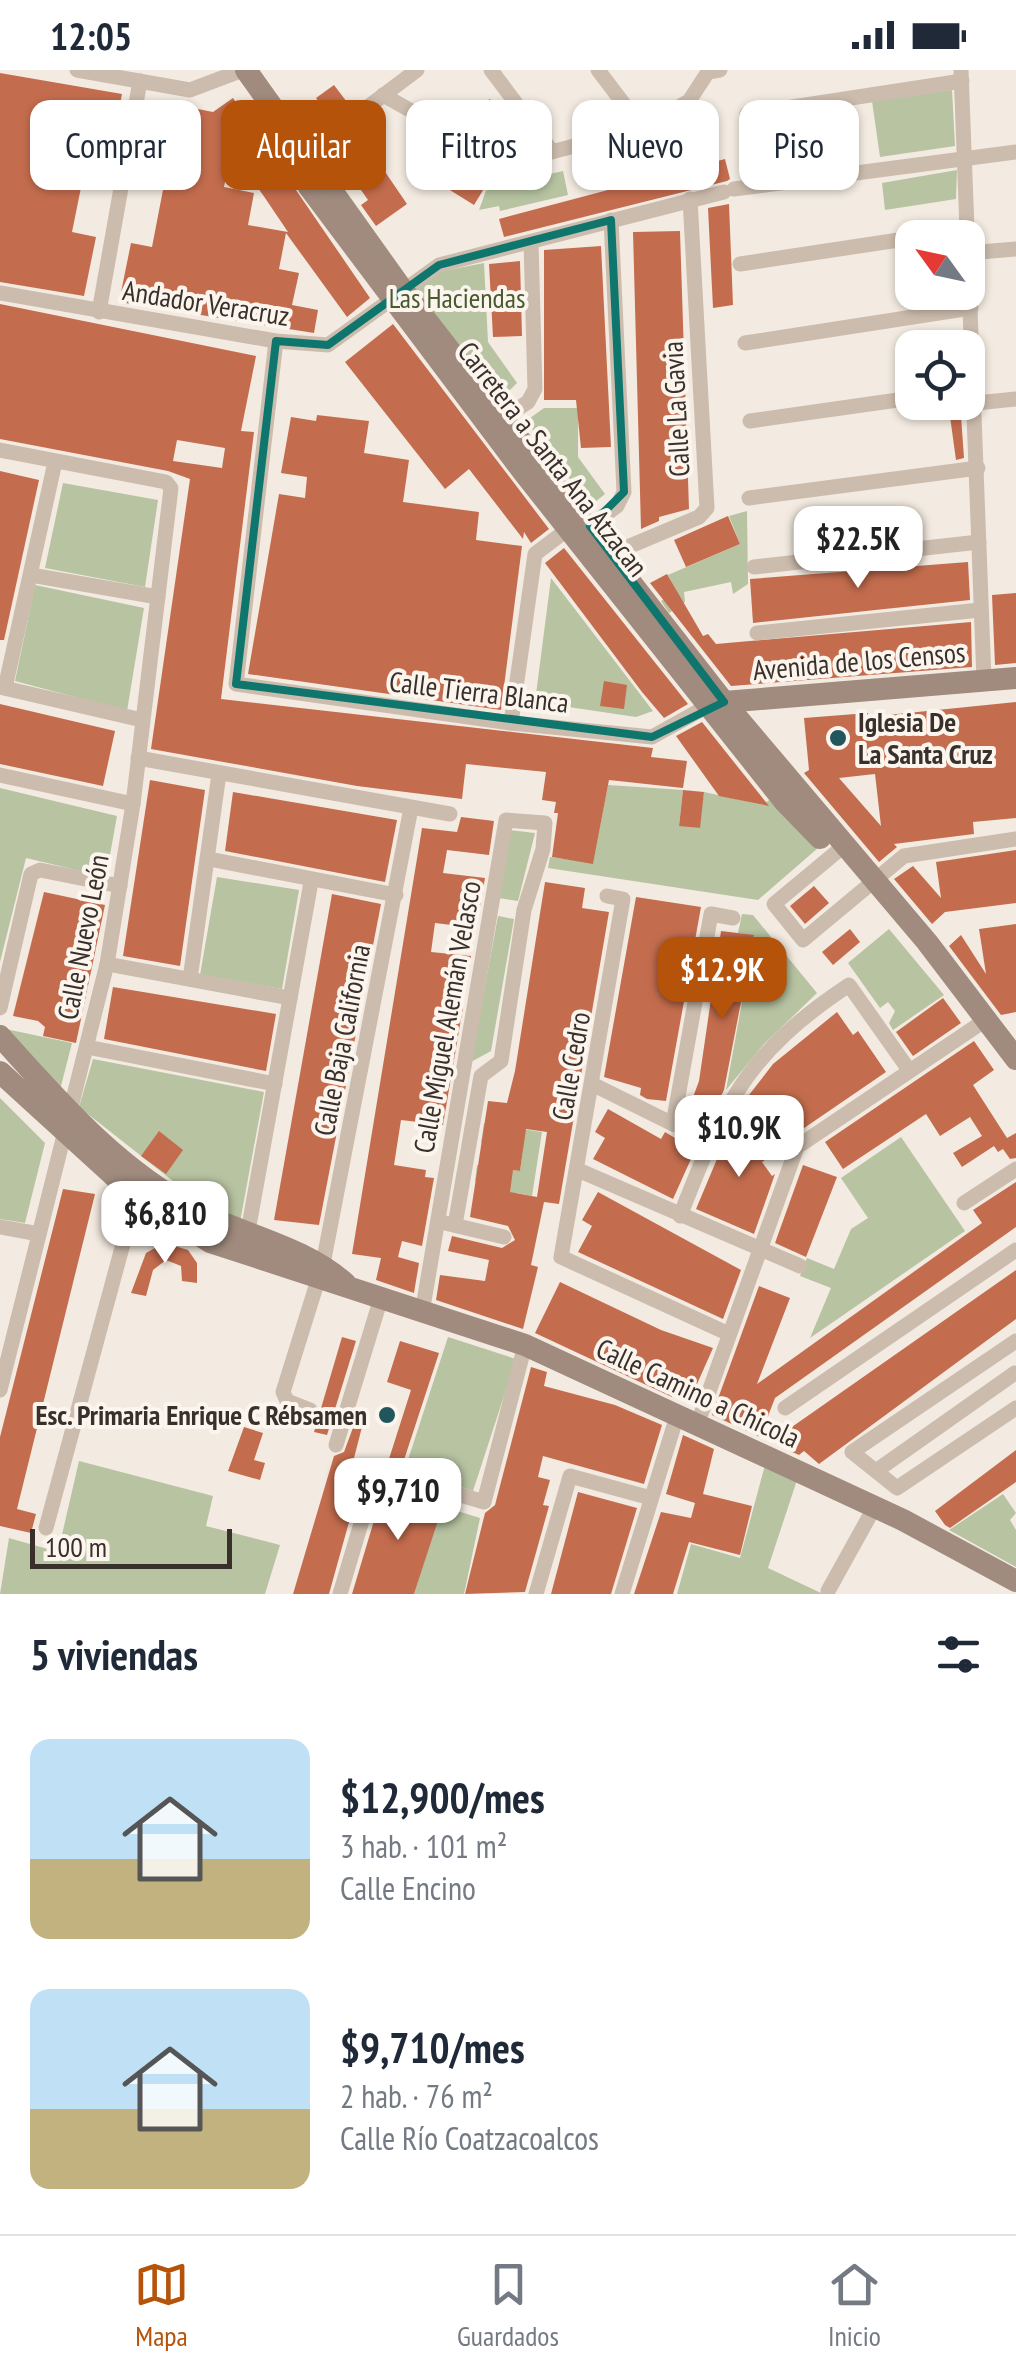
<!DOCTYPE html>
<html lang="es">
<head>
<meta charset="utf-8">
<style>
	:root { --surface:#fff; --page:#f6f6f7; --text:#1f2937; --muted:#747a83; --line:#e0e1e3; --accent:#b45309 }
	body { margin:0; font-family:"PT Sans Narrow",sans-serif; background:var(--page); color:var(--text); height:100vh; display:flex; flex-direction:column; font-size:38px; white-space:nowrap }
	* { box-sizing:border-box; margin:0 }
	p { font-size:32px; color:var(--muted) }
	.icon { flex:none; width:55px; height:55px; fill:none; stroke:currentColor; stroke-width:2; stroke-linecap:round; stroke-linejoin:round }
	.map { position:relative; height:1524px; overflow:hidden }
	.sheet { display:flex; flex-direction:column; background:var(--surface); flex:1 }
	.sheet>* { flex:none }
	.guide { position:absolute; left:30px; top:30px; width:958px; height:90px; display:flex; gap:20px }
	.needle { width:65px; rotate:303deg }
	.tools { position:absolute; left:895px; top:150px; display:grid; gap:20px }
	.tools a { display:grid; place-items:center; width:90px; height:90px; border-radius:20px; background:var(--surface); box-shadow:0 2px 8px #0004; font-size:50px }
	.scale { position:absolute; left:30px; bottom:25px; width:202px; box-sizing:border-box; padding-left:10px; border:5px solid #3a302b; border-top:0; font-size:28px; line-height:35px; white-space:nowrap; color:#3a302b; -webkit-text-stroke:8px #fbf5ee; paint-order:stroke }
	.price { position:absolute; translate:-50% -85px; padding:0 22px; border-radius:20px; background:#fff; color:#222; font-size:32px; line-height:65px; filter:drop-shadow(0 2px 5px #0008) }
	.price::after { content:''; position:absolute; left:50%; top:60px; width:30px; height:22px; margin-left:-15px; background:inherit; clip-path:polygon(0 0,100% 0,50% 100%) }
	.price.selected { background:var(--accent); color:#fff }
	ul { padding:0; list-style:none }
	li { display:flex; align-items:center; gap:30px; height:250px; padding:0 30px }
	li span { display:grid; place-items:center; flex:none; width:280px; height:200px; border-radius:20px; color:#555 }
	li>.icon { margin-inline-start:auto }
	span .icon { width:120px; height:120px; fill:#fffc; stroke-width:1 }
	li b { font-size:42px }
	h2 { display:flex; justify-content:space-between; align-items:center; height:120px; padding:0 30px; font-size:42px }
	.pill { padding:0 35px; border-radius:20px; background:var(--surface); box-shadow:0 2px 8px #0004; font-size:35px; line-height:90px }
	.pill.selected { background:var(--accent); color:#fff }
	.status { display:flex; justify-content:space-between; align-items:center; height:70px; padding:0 50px; background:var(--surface); direction:ltr }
	.status svg { height:28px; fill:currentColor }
	.tab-bar { display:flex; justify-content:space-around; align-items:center; height:140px; border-top:2px solid var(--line); background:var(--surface); font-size:28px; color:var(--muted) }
	.tab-bar a { display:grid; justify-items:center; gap:5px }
	.tab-bar .selected { color:var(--accent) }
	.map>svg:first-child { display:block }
	.green { fill:#b7c3a1 }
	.building { fill:#c46d4e; fill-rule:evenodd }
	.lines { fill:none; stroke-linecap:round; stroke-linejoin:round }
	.street { stroke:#ccbcad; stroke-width:15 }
	.secondary { stroke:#a08b7e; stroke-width:22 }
	.marked { fill:none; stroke:#0f766e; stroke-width:8; stroke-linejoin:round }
	.poi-dot { fill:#21575c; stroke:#fbf5ee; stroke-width:4 }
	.labels { text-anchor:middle; stroke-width:8; stroke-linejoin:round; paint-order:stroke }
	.park-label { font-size:28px; fill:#49592f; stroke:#fbf5ee }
	.street-label { font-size:28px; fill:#3a302b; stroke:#fbf5ee }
	.poi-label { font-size:28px; font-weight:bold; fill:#3a302b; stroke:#fbf5ee; text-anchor:start }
</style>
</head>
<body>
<div class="status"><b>12:05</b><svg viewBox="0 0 49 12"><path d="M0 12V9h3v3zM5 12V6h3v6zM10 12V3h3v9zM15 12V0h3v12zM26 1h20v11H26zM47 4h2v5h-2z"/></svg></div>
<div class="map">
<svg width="1016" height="1524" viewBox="0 0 1016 1524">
	<rect width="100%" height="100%" fill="#f3ebe1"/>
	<g class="green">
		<path d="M952 20 955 76 880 87 872 31Z"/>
		<path d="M957 100 956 129 885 140 882 113Z"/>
		<path d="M563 101 568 125 500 141 499 136 479 140 491 107 507 114Z"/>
		<path d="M484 193 488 272 517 313 509 321 492 318 414 220 438 202Z"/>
		<path d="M544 338H578V387L605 424 590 436 526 351Z"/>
		<path d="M63 413 158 430 145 517 45 498Z"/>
		<path d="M747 441 748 514 733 524 731 512 684 522 685 532 669 543 661 531 677 522 668 505 740 474 729 446Z"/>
		<path d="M551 508 653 641 636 647 535 632Z"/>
		<path d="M35 515 144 538 127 641 15 611Z"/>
		<path d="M608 715 683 720 679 755 699 758 704 722 763 735 769 730 818 778 758 830 548 798 550 787 593 793Z"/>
		<path d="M0 718 117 746 106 807 26 788 0 892Z"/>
		<path d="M509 760 535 763 518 831 498 828Z"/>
		<path d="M217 807 299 820 282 919 200 905Z"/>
		<path d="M742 844 753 845 817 923 764 974 726 1020 754 866 738 863Z"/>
		<path d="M498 846 514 849 491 981 471 992Z"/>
		<path d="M889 859 944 925 893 960 889 953 895 941 888 932 880 938 848 893Z"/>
		<path d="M1 958 72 973 60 1020Z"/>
		<path d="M93 989 264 1022 240 1152 211 1141 79 1037Z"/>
		<path d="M747 1024 793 1070 788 1083 758 1071 761 1062 731 1049Z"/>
		<path d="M0 1028 45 1073 25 1153 0 1149Z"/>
		<path d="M484 1053 542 1062 532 1126 517 1123 515 1132 508 1131 510 1116 475 1111 477 1095 520 1101 523 1079 481 1073Z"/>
		<path d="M901 1067 965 1161 810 1268 831 1218 800 1206 807 1188 834 1199 851 1159 868 1148 841 1108Z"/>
		<path d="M448 1267 516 1289 473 1421 405 1399Z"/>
		<path d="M79 1391 213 1426 206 1456 280 1475 265 1524H0L9 1468 58 1482Z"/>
		<path d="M765 1395 798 1407 768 1498 823 1524H677L691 1474 740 1488Z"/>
		<path d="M1003 1424 1016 1443 1010 1450 1016 1460V1497L949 1460Z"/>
		<path d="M441 1436 480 1448 464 1524H414Z"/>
	</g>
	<g class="building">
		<path d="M0 3 122 24 110 87 88 83 72 162 96 167 84 226 0 212Z"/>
		<path d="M334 15 350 36 332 50 316 28Z"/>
		<path d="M233 28 370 228 347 247 286 163 279 199 299 203 292 235 318 240 314 263 119 232 131 173 152 177 167 99 149 95 158 31 213 42ZM231 81 263 125 288 162 248 155 254 123 224 117Z"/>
		<path d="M490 29 517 69 502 79 473 40Z"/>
		<path d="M362 68 407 134 376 156 361 135 368 130 337 86Z"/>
		<path d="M725 89 730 109 727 111 504 167 499 149Z"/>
		<path d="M459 94 488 112 474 135 445 117Z"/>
		<path d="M729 134 733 235 713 238 708 138Z"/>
		<path d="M680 161 689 439 659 447V451L641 459 633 162Z"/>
		<path d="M601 176 611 377 581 378 576 330H544V180Z"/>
		<path d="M520 191 522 266 493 267 489 194Z"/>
		<path d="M0 234 256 286 241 361 254 362 221 629 653 678 651 687 687 691 683 718 609 710 593 794 552 787 558 743H554L556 732 542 730 546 702 466 694 462 729 357 716 151 679 190 409 168 401 0 369ZM177 370 225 378 222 398 173 391Z"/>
		<path d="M393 254 549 459 531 473 524 462 523 469 469 399 445 419 345 292Z"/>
		<path d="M948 332H960L964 388 956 390Z"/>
		<path d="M317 345 369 351 364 383 409 390 403 432 479 442 476 470 522 476 501 640 248 604 279 424 305 428 307 407 281 403 291 347 316 351Z"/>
		<path d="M0 401 39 410 4 570H0Z"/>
		<path d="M728 446 740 474 686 497 674 470Z"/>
		<path d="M564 478 688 634 664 648 642 622 545 493Z"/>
		<path d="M968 492 970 530 753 553 750 509Z"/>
		<path d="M667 504 703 566 708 564 716 574 971 552 972 597 731 616 650 513Z"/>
		<path d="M1016 523V593L995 595 992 525Z"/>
		<path d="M604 611 627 615 624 639 600 636Z"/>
		<path d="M1016 632V748L973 752 974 764 894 774 897 777 879 792 804 703 809 700 804 648 868 643V647ZM875 704 881 756 839 708Z"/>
		<path d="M0 634 115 661 103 716 0 694Z"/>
		<path d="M702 652 769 736 719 726 676 666Z"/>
		<path d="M150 710 205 720 180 896 123 886Z"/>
		<path d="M683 720 704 722 700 758 679 756Z"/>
		<path d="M233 722 397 750 385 812 225 781Z"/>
		<path d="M461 747 494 751 489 785 447 780 445 792 443 803 485 808 476 858 435 853 431 882 471 886 468 905 453 904 447 934 463 937 443 1055 401 1050 394 1095 426 1100 425 1107 434 1108 422 1176 402 1171 398 1187 419 1193 414 1223 376 1210 381 1188 352 1184 422 758 457 762Z"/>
		<path d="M1016 780V833L945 842 932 854 894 809 913 796 941 828 936 792Z"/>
		<path d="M545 812 585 818 582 838 609 842 559 1134 544 1132 531 1195 538 1197 523 1259 436 1230 440 1205 485 1211 489 1190 448 1181 452 1166 502 1178 515 1170 508 1156 470 1147 488 1031 507 1033 515 1001ZM526 1059 547 1062 537 1127 510 1122 513 1100 520 1101Z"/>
		<path d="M814 816 829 833 805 854 790 836Z"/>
		<path d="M44 822 105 835 76 973 43 966 45 957 38 951 13 946Z"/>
		<path d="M332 824 381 834 319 1155 274 1150Z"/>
		<path d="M636 827 701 837 666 1031 647 1029 640 1025 641 1018 604 1007Z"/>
		<path d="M1016 854V942L1001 945 949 876 961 865 986 904 979 859Z"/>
		<path d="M850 859 860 872 833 895 822 882Z"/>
		<path d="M721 861 754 865 724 1020 707 1053 686 1046 699 1011Z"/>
		<path d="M113 917 276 944 266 1001 104 969Z"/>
		<path d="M943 928 961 953 913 986 896 962Z"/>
		<path d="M837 942 853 965 858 961 886 1002 791 1067 749 1025 773 994Z"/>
		<path d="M974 971 994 1000 973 1015 1007 1068 1016 1063V1088L1010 1089 1003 1079 998 1082 994 1076 962 1097 953 1083 982 1066 970 1047 940 1066 926 1044 843 1099 825 1072Z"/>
		<path d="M608 1039 661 1069 665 1062 695 1080 673 1129 593 1089 605 1068 595 1062Z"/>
		<path d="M733 1051 761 1062 757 1071 779 1080 762 1092 772 1106 775 1104 754 1164 696 1139Z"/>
		<path d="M159 1061 183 1080 166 1104 141 1086Z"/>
		<path d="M803 1095 837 1107 806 1187 775 1173Z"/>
		<path d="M1016 1112V1157L775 1328 760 1367 712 1345 759 1216 790 1228 757 1314 982 1153 973 1140Z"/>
		<path d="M63 1119 95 1124 17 1439 36 1444 31 1463 0 1456V1367Z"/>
		<path d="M598 1122 741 1200 723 1249 578 1182 592 1156 582 1150Z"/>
		<path d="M164 1173 188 1180 197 1193V1213L182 1211 181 1196 166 1190 153 1200 146 1226 131 1223 146 1183Z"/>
		<path d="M1016 1200V1249L819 1394 804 1381 799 1385 790 1381 779 1366Z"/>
		<path d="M560 1212 661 1260 713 1278 693 1323 675 1318 672 1327 535 1263Z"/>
		<path d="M342 1267 356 1271 327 1365 314 1362Z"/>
		<path d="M400 1271 439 1283 402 1396 388 1392 411 1320 387 1312Z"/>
		<path d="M531 1297 547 1302 544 1316 615 1335 662 1355 644 1414 543 1386 538 1407 550 1410 543 1435 549 1436 525 1522 465 1524 485 1443 495 1435Z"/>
		<path d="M354 1355 362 1357 354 1388 366 1391 329 1524H293L334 1386 344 1382Z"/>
		<path d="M244 1357 263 1363 254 1390 265 1393 260 1410 228 1401Z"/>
		<path d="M683 1365 714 1379 703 1424 752 1436 740 1485 689 1472 673 1524H634L661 1442 691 1448 695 1433 666 1424Z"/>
		<path d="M1016 1380V1412L950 1458 945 1455 935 1441Z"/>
		<path d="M385 1414 444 1432 414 1524H352Z"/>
		<path d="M578 1422 637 1438 611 1524H551Z"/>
	</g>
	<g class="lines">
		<g class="street">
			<path d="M77 0 190 20 243 0"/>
			<path d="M491 0 551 80"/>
			<path d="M598 0 642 58"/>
			<path d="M961 0 984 610"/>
			<path d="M383 25 506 94 642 58 689 31 708 2 720 0"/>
			<path d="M747 44 962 11"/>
			<path d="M293 93 417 0"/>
			<path d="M734 119 1016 82"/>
			<path d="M916 168 968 160"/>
			<path d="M968 183 1016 179"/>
			<path d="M740 194 912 168"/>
			<path d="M0 223 276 271 328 275 439 195 724 122"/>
			<path d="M99 242 140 11"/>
			<path d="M276 271 236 614 511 653 652 667 713 633"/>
			<path d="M745 273 971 238"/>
			<path d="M976 333 1016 329"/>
			<path d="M505 347 528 332 535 319 531 172"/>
			<path d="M750 351 912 328"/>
			<path d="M0 380 166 412 171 418 133 734 107 894 0 1320"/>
			<path d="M749 428 978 398"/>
			<path d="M590 456 617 436 624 422 611 150"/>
			<path d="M611 484 699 447 707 438 690 129"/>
			<path d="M754 497 979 472"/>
			<path d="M31 505 158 527"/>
			<path d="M757 563 980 540"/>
			<path d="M0 617 142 650"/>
			<path d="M5 618 55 392"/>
			<path d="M511 653 535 484 568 459"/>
			<path d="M138 688 450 744"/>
			<path d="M0 705 133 734"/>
			<path d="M845 775 774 834 803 870 904 786 1016 769"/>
			<path d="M209 789 396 825"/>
			<path d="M607 826 623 829 561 1187 729 1264"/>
			<path d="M107 894 290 928"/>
			<path d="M190 909 219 704"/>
			<path d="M0 938 31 804 40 800 120 816"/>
			<path d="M87 977 275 1014"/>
			<path d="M594 1015 673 1054 711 1066"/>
			<path d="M673 1054 711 844 733 848"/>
			<path d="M578 1100 800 1196"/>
			<path d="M964 1133 1016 1099"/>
			<path d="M680 1146C724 1034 745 984 849 915L909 1000"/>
			<path d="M445 1153 504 1167"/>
			<path d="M0 1157 39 1164"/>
			<path d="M247 1167 311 812"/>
			<path d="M422 1243 506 750 545 753 543 779 524 840 501 991 481 1006 455 1155"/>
			<path d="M1016 1271 852 1382 897 1418 1016 1338"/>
			<path d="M785 1338 1016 1180"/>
			<path d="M310 1340 287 1331 283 1322 323 1194 411 738"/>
			<path d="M697 1355 797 1077 987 949"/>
			<path d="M336 1375 381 1228"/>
			<path d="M876 1401 1015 1303"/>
			<path d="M46 1458 136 1126"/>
			<path d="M828 1521 874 1438"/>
			<path d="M340 1524 377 1400 484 1432 525 1275"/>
			<path d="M536 1524 570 1406 651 1428"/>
			<path d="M622 1524 677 1346"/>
		</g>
		<g class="secondary">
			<path d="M246 0 402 219 724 632 927 872 1016 989"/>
			<path d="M309 117 524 403 784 731 820 768"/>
			<path d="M724 632 1016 608"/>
			<path d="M0 966C59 1032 120 1102 201 1143 250 1167 304 1177 345 1213"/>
			<path d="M0 1002 136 1126 210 1172 525 1275 903 1450 1016 1511"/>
		</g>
	</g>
	<path class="marked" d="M611 150 624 422 590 456 724 632 652 667 236 614 276 271 328 275 439 195Z"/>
	<g class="poi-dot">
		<circle cx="838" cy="668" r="10"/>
		<circle cx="387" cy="1345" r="10"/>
	</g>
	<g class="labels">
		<g class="park-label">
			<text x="457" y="238">Las Haciendas</text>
		</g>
		<g class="street-label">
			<text transform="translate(206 233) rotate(9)" y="10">Andador Veracruz</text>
			<text transform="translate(676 339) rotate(-93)" y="10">Calle La Gavia</text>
			<text transform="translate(553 389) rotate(52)" y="10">Carretera a Santa Ana Atzacan</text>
			<text transform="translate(859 591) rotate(-5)" y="10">Avenida de los Censos</text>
			<text transform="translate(479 622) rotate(7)" y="10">Calle Tierra Blanca</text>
			<text transform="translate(83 867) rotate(-79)" y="10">Calle Nuevo León</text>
			<text transform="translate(447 947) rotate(-80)" y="10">Calle Miguel Alemán Velasco</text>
			<text transform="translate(342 970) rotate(-79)" y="10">Calle Baja California</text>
			<text transform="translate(571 996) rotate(-80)" y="10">Calle Cedro</text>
			<text transform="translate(698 1323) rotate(25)" y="10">Calle Camino a Chicola</text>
		</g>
		<g class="poi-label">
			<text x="858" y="662">Iglesia De<tspan x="858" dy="32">La Santa Cruz</tspan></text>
			<text x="367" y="1355" text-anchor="end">Esc. Primaria Enrique C Rébsamen</text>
		</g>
	</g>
</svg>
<div class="tools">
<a><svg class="needle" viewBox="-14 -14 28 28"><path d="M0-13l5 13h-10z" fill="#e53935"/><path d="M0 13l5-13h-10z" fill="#747a83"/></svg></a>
<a><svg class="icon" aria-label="locate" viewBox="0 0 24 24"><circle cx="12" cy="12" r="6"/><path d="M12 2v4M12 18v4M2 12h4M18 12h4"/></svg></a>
</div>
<div class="scale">100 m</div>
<b class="price" style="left:858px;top:521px">$22.5K</b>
<b class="price selected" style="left:722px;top:952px">$12.9K</b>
<b class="price" style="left:739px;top:1110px">$10.9K</b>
<b class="price" style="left:165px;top:1196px">$6,810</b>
<b class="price" style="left:398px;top:1473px">$9,710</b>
<div class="guide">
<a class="pill">Comprar</a>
<a class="pill selected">Alquilar</a>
<a class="pill">Filtros</a>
<a class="pill">Nuevo</a>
<a class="pill">Piso</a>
</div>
</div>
<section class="sheet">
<h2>5 viviendas<svg class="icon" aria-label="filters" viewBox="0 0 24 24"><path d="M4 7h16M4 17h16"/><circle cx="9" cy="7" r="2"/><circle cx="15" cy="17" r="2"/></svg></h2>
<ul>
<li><span style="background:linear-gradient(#bfe0f5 60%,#c2b280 0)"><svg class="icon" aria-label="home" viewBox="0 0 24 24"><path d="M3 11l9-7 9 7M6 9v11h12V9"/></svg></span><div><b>$12,900/mes</b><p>3 hab. · 101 m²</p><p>Calle Encino</p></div></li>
<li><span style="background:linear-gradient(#bfe0f5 60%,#c2b280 0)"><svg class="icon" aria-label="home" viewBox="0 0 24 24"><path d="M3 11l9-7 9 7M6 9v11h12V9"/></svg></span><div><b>$9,710/mes</b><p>2 hab. · 76 m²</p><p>Calle Río Coatzacoalcos</p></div></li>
</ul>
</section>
<nav class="tab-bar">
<a class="selected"><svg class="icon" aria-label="map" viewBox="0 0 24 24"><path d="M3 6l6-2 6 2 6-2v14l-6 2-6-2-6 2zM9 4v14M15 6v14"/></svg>Mapa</a>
<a><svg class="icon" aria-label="saved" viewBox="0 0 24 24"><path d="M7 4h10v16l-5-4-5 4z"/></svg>Guardados</a>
<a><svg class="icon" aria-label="home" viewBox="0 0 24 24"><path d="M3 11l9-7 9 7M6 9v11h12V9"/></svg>Inicio</a>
</nav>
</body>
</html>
